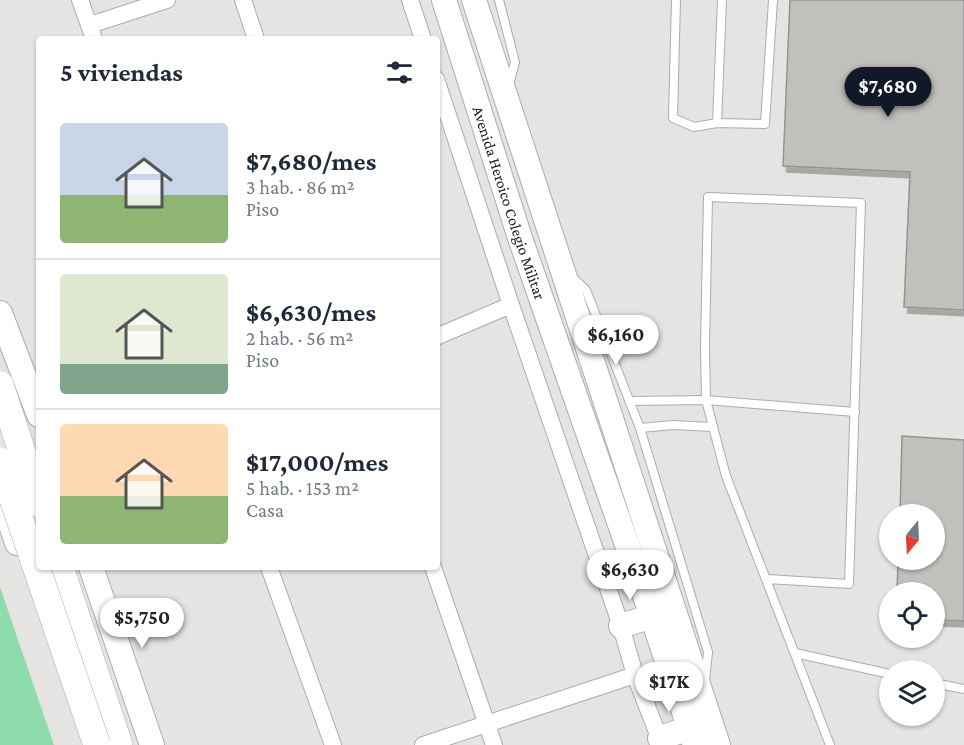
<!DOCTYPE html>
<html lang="es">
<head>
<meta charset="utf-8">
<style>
	:root { --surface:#fff; --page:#f6f6f7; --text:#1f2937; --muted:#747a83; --line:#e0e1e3; --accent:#111827 }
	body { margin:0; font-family:"Crimson Pro",serif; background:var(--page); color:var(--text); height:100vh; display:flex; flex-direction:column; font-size:22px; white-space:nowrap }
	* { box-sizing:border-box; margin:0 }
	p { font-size:20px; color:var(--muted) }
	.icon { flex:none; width:33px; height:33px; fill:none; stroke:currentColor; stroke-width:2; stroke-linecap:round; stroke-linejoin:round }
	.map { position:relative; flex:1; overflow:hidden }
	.sheet { position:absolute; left:36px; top:36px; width:404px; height:534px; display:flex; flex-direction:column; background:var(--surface); border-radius:6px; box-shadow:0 2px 4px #0004 }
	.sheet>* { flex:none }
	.needle { width:39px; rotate:198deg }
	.buttons { position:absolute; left:879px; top:504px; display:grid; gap:12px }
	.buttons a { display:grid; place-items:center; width:66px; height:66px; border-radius:50%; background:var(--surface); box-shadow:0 2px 4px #0004; font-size:30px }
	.price { position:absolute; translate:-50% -51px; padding:0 14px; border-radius:21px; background:#fff; color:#222; font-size:20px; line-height:39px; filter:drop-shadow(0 2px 3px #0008) }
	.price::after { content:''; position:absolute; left:50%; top:36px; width:18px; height:14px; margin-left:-9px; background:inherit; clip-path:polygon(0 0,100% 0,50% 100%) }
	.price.on { background:var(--accent); color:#fff }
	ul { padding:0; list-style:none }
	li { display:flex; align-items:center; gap:18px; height:150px; padding:0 24px }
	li+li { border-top:2px solid var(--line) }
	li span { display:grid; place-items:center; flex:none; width:168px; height:120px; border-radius:6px; color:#555 }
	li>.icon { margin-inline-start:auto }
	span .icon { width:72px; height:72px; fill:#fffc; stroke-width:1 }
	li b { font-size:26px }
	h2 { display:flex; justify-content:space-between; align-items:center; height:72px; padding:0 24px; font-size:26px }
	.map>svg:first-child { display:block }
	.green { fill:#8edcad }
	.building { fill:#c2c0bd; stroke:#959391; stroke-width:1.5; filter:url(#shadow) }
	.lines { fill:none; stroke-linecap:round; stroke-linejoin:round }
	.lane-casing { stroke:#aeacaa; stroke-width:10 }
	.street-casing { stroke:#aeacaa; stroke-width:18 }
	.secondary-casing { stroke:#aeacaa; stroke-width:26 }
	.primary-casing { stroke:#aeacaa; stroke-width:28 }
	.lane { stroke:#fff; stroke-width:8 }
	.street { stroke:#fff; stroke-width:16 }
	.secondary { stroke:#fff; stroke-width:24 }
	.primary { stroke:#fff; stroke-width:27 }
	.primary-bridge-casing { stroke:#aeacaa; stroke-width:28; stroke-linecap:butt }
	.primary-bridge { stroke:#fff; stroke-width:27 }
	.labels { text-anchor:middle; stroke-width:4.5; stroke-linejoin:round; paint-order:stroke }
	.street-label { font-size:16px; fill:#191818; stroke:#f4f2ef }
</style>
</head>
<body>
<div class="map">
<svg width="964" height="745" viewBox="0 0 964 745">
	<defs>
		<filter id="shadow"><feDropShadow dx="3.5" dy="6" stdDeviation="0" flood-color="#0004"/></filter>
	</defs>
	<rect width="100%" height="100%" fill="#e6e4e2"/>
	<path class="green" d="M0 587 54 745H0Z"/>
	<g class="building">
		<path d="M790 0H964V310L904 307 910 172 783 166Z"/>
		<path d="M902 436 964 440V621L934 620V592H897L898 560H934V514H900Z"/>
	</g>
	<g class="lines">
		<defs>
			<g id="lane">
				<path d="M499 0 515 62 509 85"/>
				<path d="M676 0 673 118 694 127 717 123 765 124 773 0"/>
				<path d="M717 123 722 0"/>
				<path d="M573 278 586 290 640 428 708 652 705 680"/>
				<path d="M629 401 706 400 855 412"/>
				<path d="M640 428 673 425 712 427"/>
				<path d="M767 579 849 584 861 203 708 197 705 348 706 400 726 476 830 745"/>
				<path d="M795 653 890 674"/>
				<path d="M934 683 964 689"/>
			</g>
			<g id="street">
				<path d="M80 0 94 39"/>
				<path d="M243 0 256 39"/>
				<path d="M410 0 423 39"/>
				<path d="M90 25 167 0"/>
				<path d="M436 79 511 305 621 626 635 675 662 745"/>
				<path d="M436 337 511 305"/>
				<path d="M269 567 333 745"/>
				<path d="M433 567 494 745"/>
				<path d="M423 745 635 675"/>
			</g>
			<g id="secondary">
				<path id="s1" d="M444 0 520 238 652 616 695 745"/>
				<path d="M474 0 718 745"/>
				<path d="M0 313 39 415"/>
				<path d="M0 508 10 522 17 543"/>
				<path d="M91 567 152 745"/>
				<path d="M621 626 652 616"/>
				<path d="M660 738 690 728"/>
			</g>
			<path id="primary" d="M60 567 119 745"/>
		</defs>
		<use href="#lane" class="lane-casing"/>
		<use href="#street" class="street-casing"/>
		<use href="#secondary" class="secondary-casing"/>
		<use href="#primary" class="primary-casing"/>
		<use href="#lane" class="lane"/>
		<use href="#street" class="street"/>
		<use href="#secondary" class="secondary"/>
		<use href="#primary" class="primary"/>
		<defs>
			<g id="primary-bridge">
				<path d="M0 385 39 503"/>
				<path d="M0 461 97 745"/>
			</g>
		</defs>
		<use href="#primary-bridge" class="primary-bridge-casing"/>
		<use href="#primary-bridge" class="primary-bridge"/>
	</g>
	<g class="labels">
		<g class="street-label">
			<text dy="6" stroke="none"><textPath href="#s1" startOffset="213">Avenida Heroico Colegio Militar</textPath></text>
		</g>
	</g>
</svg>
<div class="buttons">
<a><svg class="needle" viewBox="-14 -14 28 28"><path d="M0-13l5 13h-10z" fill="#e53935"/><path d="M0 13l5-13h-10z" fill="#747a83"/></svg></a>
<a><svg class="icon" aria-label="locate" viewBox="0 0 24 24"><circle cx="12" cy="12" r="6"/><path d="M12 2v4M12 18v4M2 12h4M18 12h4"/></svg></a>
<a><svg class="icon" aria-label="layers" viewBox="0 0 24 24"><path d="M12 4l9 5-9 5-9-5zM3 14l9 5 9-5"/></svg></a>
</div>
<b class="price on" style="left:888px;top:118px">$7,680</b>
<b class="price" style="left:616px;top:366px">$6,160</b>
<b class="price" style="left:630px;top:601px">$6,630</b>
<b class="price" style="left:142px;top:649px">$5,750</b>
<b class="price" style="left:669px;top:713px">$17K</b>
<section class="sheet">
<h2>5 viviendas<svg class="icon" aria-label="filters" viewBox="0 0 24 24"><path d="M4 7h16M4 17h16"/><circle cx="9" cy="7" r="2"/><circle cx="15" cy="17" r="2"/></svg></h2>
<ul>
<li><span style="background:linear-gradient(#c9d6e8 60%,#8fb573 0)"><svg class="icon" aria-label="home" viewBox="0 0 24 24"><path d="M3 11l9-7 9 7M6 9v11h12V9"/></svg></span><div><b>$7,680/mes</b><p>3 hab. · 86 m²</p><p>Piso</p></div></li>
<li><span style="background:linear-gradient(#dfe7d0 75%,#7fa58c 0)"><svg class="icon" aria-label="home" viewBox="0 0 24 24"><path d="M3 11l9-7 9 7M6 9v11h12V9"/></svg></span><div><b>$6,630/mes</b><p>2 hab. · 56 m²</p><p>Piso</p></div></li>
<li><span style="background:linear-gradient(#ffd9b3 60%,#8fb573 0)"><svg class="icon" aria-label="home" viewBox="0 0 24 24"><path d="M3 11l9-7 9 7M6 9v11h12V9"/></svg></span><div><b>$17,000/mes</b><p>5 hab. · 153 m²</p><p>Casa</p></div></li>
</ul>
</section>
</div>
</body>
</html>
